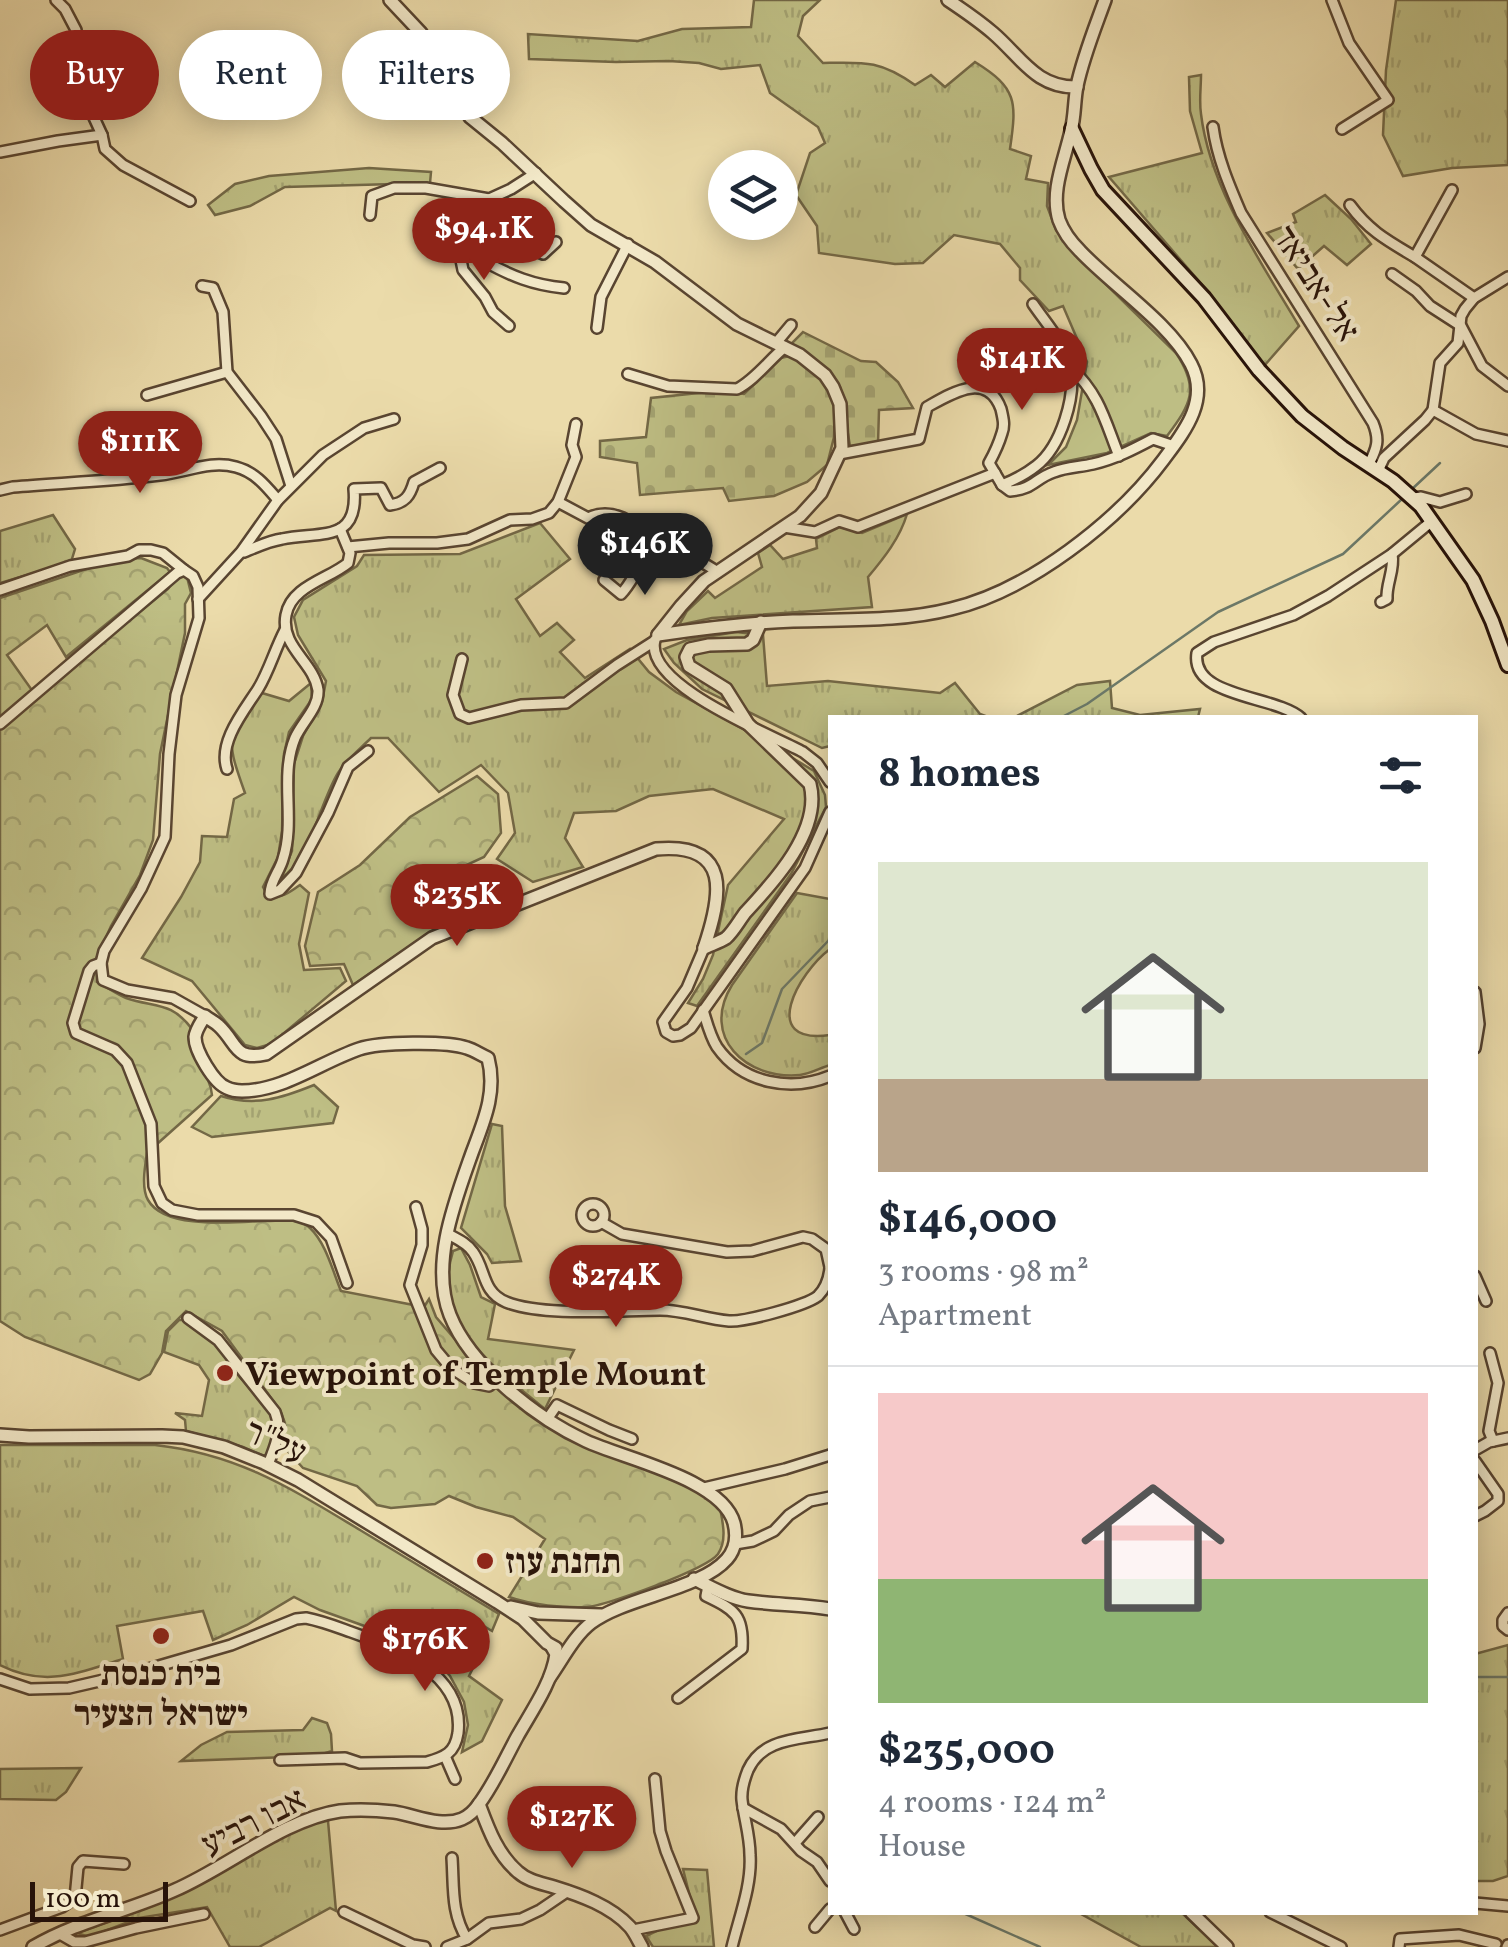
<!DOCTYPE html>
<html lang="en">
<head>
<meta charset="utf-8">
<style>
	:root { --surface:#fff; --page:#f2f2f3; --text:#1f2937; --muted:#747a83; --line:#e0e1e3; --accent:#8f2418 }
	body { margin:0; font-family:Vollkorn,"Frank Ruhl Libre",serif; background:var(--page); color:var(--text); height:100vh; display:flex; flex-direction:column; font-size:38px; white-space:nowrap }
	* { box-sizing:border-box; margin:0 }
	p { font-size:32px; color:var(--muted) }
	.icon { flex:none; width:55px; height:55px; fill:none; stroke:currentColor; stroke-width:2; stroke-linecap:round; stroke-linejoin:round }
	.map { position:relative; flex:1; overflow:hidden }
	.details { position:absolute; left:828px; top:715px; width:650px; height:1200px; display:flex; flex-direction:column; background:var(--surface); border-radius:0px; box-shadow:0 5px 25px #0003 }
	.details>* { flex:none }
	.guide { position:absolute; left:30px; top:30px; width:648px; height:90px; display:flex; gap:20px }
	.controls { position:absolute; left:708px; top:150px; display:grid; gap:20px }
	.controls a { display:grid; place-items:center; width:90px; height:90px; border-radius:50%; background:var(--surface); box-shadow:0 5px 25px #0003; font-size:50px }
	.scale { position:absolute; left:30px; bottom:25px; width:138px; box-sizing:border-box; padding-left:10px; border:5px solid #281309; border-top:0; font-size:28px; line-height:35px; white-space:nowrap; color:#281309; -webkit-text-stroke:8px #f2e8c8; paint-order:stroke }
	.price { position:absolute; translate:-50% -85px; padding:0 22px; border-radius:35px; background:var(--accent); color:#fff; font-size:32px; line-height:65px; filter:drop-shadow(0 2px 5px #0008) }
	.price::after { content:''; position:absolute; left:50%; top:60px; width:30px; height:22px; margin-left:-15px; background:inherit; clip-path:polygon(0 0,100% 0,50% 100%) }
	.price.active { background:#222; color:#fff }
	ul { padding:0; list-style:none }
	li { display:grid; align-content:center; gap:20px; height:530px; padding:0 50px }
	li+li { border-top:2px solid var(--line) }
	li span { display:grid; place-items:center; height:310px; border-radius:0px; color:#555 }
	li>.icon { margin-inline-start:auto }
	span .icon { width:180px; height:180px; fill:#fffc; stroke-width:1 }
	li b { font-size:42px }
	h2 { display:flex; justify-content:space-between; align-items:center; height:120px; padding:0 50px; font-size:42px }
	.chip { padding:0 35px; border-radius:45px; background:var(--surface); box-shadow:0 5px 25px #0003; font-size:35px; line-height:90px }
	.chip.active { background:var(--accent); color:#fff }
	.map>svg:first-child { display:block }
	.grass { fill:url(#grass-tufts); stroke:#736846; stroke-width:2.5 }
	.forest { fill:url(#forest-crowns); stroke:#736846; stroke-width:2.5 }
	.cemetery { fill:url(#cemetery-stones); stroke:#736846; stroke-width:2.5 }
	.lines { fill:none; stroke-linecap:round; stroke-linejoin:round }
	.stream { stroke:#6c7867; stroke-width:2.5 }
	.minor-casing { stroke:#594531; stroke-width:14 }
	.tertiary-casing { stroke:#594531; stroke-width:16 }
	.secondary-casing { stroke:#281309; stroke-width:18 }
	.minor { stroke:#f2e8c8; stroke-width:9 }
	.tertiary { stroke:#f2e8c8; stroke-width:11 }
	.secondary { stroke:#f2e8c8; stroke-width:12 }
	.poi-dot { fill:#8f2418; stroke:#f2e8c8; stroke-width:4 }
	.labels { text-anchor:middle; stroke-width:8; stroke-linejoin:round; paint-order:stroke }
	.street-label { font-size:35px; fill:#281309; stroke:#f2e8c8 }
	.poi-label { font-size:35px; font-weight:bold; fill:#281309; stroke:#f2e8c8; text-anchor:start }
</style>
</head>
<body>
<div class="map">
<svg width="1508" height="1947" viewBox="0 0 1508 1947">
	<defs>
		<pattern id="grass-tufts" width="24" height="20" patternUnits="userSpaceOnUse" patternTransform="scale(2.5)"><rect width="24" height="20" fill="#bebe84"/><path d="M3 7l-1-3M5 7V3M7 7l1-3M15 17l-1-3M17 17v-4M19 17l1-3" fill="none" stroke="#a3a271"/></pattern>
		<pattern id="forest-crowns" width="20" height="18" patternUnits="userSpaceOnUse" patternTransform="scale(2.5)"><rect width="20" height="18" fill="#bebe84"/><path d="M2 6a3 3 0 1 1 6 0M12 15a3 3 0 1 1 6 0" fill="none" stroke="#a3a271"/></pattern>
		<pattern id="cemetery-stones" width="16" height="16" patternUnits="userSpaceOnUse" patternTransform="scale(2.5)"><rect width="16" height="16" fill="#bebe84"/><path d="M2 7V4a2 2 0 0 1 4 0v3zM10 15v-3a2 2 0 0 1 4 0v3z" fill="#a3a271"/></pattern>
	</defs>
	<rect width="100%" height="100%" fill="#ebdbaa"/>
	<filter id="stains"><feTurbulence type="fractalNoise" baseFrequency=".002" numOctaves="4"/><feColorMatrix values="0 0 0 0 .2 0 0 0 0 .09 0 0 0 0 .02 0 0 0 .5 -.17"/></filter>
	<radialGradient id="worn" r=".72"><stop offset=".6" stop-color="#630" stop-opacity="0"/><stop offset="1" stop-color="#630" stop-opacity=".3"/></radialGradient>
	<g class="grass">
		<path d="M754 0H820L803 16 798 36 823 63C864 62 880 60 915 85L931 75 945 87 975 62C1017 88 1017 101 1010 149L1031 156 1026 179 1048 183 1047 206 1056 230 1074 253 1176 353C1200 389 1191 404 1167 436L1151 433 1107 453 1048 465 1066 447 1077 420 1087 362 1063 306 1049 311 1020 280V268L1000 244 954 235 923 263 895 264 819 253 817 226 796 195 810 153 825 143 818 127 770 93 760 65 721 69 699 63 669 61 616 62 529 59 528 34 638 41 682 29 751 27Z"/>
		<path d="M1396 0H1508V165L1452 168 1403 176 1383 135 1386 70Z"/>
		<path d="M1201 75C1201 88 1199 101 1201 114 1210 189 1261 262 1299 326L1264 366 1204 287 1109 177 1202 153 1190 111 1189 77Z"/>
		<path d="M369 168 431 172 430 183 285 187 250 206 215 215 208 205 235 184 269 176Z"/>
		<path d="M1325 195 1351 219 1371 244 1347 265 1324 246 1298 269 1267 233 1296 222 1293 214Z"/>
		<path d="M907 514C900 538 884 558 868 577L872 607 712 618 679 625 687 611 708 591 715 598 762 567 758 553 770 545 783 559 817 548 816 539 840 527 862 533Z"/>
		<path d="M53 515 75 549 71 562 0 583V531Z"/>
		<path d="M540 523 570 559 516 599 540 636 557 623 574 640 560 652 585 678 630 649 649 672 676 692 763 740 814 771 825 795 826 807 791 874 697 1006 688 1003 703 979 713 955 728 885 784 819 713 789 649 796 616 811 574 813 565 838 583 867 533 882 497 859 515 833 508 793 481 765 439 792 388 738H371C360 749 346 760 338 773 320 802 310 861 281 878L292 851 294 764 303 736 322 702 326 681 298 635 294 617 303 600 357 566 364 555 460 554Z"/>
		<path d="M736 632 763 635 767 686 828 681 940 693 955 683 980 714 988 717 830 718V746L822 748 702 689 674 663 664 649 687 640Z"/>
		<path d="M1110 681 1112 708 1140 715 1200 709 1198 717H1015L1077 685Z"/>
		<path d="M311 683 312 699 289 732 284 754 282 831 278 857 263 887 268 896C281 899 289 893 300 885L309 893 299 944 304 970 340 968 346 981 271 1044 257 1048 245 1045 192 981 142 958 181 897 200 862 202 836 227 837 234 799 245 793C226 740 227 740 252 690L289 701Z"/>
		<path d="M797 893 830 899V949C799 972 757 1045 830 1035V1065C820 1068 810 1074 800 1075 746 1080 700 1037 732 985Z"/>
		<path d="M314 1085 338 1107 333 1123 212 1137 192 1127 221 1096C255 1107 282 1098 314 1085Z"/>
		<path d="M492 1124 502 1126 505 1206 521 1261 492 1263 487 1254 461 1228Z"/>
		<path d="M461 1248 470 1265 481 1297 495 1304 488 1339 574 1350 545 1409C496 1369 430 1323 453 1251Z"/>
		<path d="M179 1320H187L218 1345 238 1375 271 1413 277 1427 268 1453 264 1456 243 1447 186 1431 185 1420 175 1413 202 1416 209 1380 199 1365 164 1352 168 1331Z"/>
		<path d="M155 1445C238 1454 290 1488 360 1530 406 1558 453 1586 499 1614L492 1631 477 1622 460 1649 476 1662 469 1676 502 1700 482 1741 462 1752 468 1725 464 1702 450 1676 433 1655 409 1642 320 1610 294 1597 247 1625 213 1640 203 1611 117 1626 123 1659C77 1673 46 1688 0 1665V1445Z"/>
		<path d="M1508 1645V1876L1493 1881H1475V1654Z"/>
		<path d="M312 1718 327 1723 331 1734 332 1751 316 1756 181 1761 201 1745 227 1732 303 1730Z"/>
		<path d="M81 1768 66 1792 56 1800 0 1799V1769Z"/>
		<path d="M322 1819 328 1821 336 1911 330 1908 259 1947H230L207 1907 139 1918 89 1937 77 1933 154 1905 292 1830Z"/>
		<path d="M683 1869 707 1870 714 1947H653L646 1936 694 1913Z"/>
		<path d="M1083 1912 1182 1913 1218 1947H1141L1081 1914Z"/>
	</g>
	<g class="forest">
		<path d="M141 558 167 568 170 572 66 657 47 625 7 655 36 696 168 589 180 573 187 577 191 593 185 604V633L160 754 153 840 140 875 111 926 97 957V982C107 987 116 994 126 998 155 1008 171 1001 192 1029 185 1061 210 1069 212 1095L147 1153C145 1166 141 1188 148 1200 165 1230 235 1222 266 1221 280 1221 299 1217 310 1228 326 1243 333 1272 341 1291L424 1307 429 1299 436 1317 483 1372 528 1408 702 1493 720 1508C723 1523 727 1541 718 1554 707 1569 606 1606 587 1607 564 1608 531 1605 509 1597L545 1539 513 1517 476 1507 449 1496 435 1504 391 1508 377 1505 357 1486 303 1468 284 1447 285 1423 280 1410 222 1331 186 1311 166 1331 162 1353 150 1374 139 1380 25 1337 0 1321V598L113 560Z"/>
		<path d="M477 776 498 794 501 833 484 857 449 873 429 890 431 902 439 926 353 985 344 964 310 966 305 946 318 892 360 865 410 817Z"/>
	</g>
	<g class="cemetery">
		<path d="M803 332 861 361 876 362 898 382 913 408 879 410 878 444 850 446 840 387 821 364 791 344Z"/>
		<path d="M793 355 829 386 835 410 834 437 827 465 807 482 774 496 729 501 723 488 640 495 637 463 600 457V441L646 437 651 398 718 391 744 394 781 358Z"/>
	</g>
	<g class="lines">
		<g class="stream">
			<path d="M1411 490 1440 463"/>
			<path d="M1060 718 1087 704 1218 612 1343 554 1402 499"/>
			<path d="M746 1054 762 1043 782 989 830 939"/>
			<path d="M1475 1677H1508"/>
			<path d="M961 1912 1040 1947"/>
		</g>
		<defs>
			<g id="minor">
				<path d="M56 0 65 9 76 30 75 76 102 135 105 149 123 165 190 201"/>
				<path d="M1332 0 1349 43 1388 100 1342 129"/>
				<path d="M1213 127C1217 157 1229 185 1241 213L1373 423C1380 440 1377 448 1369 464"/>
				<path d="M0 152 58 141 102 135"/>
				<path d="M1452 190 1415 257 1474 298"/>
				<path d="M489 199 470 210 462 235 460 255 463 270 485 297 493 312 509 326"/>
				<path d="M479 205 493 232 483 253 484 261C511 276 533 285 564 288"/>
				<path d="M1350 205C1369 231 1388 241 1415 257"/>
				<path d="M370 215 372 196 394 188H426L489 199 511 189 536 173"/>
				<path d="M493 232 543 254 556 242"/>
				<path d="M1392 274 1416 291 1430 306 1461 326 1482 366 1508 386"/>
				<path d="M202 286 213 288 223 312 227 372 261 416 276 439 291 486"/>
				<path d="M597 328 601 297 628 244"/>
				<path d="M776 343 791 325"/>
				<path d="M1071 368C1100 395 1105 421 1119 456"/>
				<path d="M628 374 668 386 737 389C755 380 769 360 785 347"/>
				<path d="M147 395 227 372"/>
				<path d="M1433 410 1476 434 1508 441"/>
				<path d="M839 454 919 439 927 407C952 393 987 371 1001 409 1003 418 1005 425 1002 433 999 443 994 454 989 463L1002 485 1010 491C1034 489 1034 479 1054 472 1066 467 1080 467 1093 464 1115 459 1134 449 1153 439L1174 446"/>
				<path d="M1378 471 1384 458 1425 420 1433 410 1440 363 1458 343 1461 316 1465 309 1474 298 1508 277"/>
				<path d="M1002 485C1014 480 1026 474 1036 466 1061 447 1077 395 1070 365 1064 343 1046 323 1033 304"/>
				<path d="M0 490 13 487C62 483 111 481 160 475 187 472 210 460 236 467 255 472 266 486 278 500"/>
				<path d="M1414 498 1421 497 1440 502 1466 494"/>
				<path d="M558 502 588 518C613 506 634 523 653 539L673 534 700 561 718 572"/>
				<path d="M784 527 815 532 839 521 858 527 995 473"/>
				<path d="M340 529 350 553 348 563C329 579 291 586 286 615 280 647 314 662 318 690 319 708 302 722 295 738 279 777 296 820 283 859 280 871 270 881 270 894L280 890 296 873 328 813 348 767 368 751"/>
				<path d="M673 534 684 522"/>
				<path d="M348 547 389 543H437L468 539 510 520 532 519 549 513 558 502 576 457 572 445 576 424"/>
				<path d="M244 552C256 547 269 541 282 539 319 531 359 544 354 489L381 488 390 505C405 503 410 496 414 482L440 468"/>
				<path d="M604 580 621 594C630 585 633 576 640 566 647 556 655 549 660 537"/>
				<path d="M0 590 70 566 128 556 139 550H151L163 553 184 570"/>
				<path d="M198 599 241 552 278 500 323 455 364 428 394 419"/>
				<path d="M1381 602 1387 599C1386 583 1395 570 1392 554"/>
				<path d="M655 640C643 685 770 734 803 752L817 763 830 782"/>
				<path d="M462 659 453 695 460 714 469 718 521 705 566 703 617 665 653 642"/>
				<path d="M1301 718C1275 695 1190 698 1197 653L1214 642 1293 615 1328 596 1392 554 1432 521"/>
				<path d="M0 724 177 573 184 570 193 576 198 587 199 618 176 695 169 754 165 837 141 889 104 951 101 963 103 980 127 990 173 998 205 1016"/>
				<path d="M227 769C218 742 244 711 258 689 269 671 275 649 285 630"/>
				<path d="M704 948 687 988 663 1022 666 1032 673 1036 680 1035 691 1028 805 868 830 812"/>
				<path d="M101 963 93 966 89 971 73 1023 76 1033 115 1050 127 1063 151 1124 154 1186 162 1203 172 1210 198 1215H294L316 1222 331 1238 347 1283"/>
				<path d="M1475 992 1479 1024 1475 1048"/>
				<path d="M703 1010C707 1023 710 1036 717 1047 743 1084 791 1092 830 1076"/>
				<circle cx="593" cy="1215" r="11"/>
				<path d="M416 1207 422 1229V1245L410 1285 436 1350 451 1368 474 1383 489 1386 498 1379"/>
				<path d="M601 1222 622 1234 727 1252 752 1251 803 1237 812 1239 826 1249 830 1267"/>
				<path d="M448 1234C457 1239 467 1243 473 1252 486 1270 482 1292 506 1302 543 1317 619 1310 660 1310 684 1310 705 1319 729 1321 745 1322 805 1306 818 1296 826 1288 829 1279 830 1268"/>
				<path d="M1475 1276 1486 1301"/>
				<path d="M188 1318 218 1340 275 1412C283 1432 275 1445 268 1465"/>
				<path d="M1490 1353 1498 1383 1489 1431 1493 1441"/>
				<path d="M548 1418 557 1405 609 1430 632 1439"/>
				<path d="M1475 1450 1489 1442 1508 1438"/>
				<path d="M1475 1461 1498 1494V1501L1485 1511 1475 1516"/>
				<path d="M704 1488 785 1469 830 1455"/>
				<path d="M735 1544 753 1541 774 1531 789 1515 810 1501 830 1497"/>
				<path d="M1508 1613 1503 1620V1626L1508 1630"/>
				<path d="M0 1679 30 1689 69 1688 138 1672 231 1645 296 1619 306 1618C322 1621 337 1627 351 1632 396 1648 465 1673 458 1733 455 1753 445 1757 427 1762L360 1763 345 1758 280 1760"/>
				<path d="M678 1698 742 1649C744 1615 735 1610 706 1596L708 1586"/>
				<path d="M445 1756 455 1779"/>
				<path d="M743 1808 781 1829 801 1851 817 1862 830 1881"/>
				<path d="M795 1843 818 1817"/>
				<path d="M452 1858C454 1888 451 1913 467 1939"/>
				<path d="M1475 1903 1508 1906"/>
				<path d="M344 1912 413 1945 425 1947"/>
				<path d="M845 1912 854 1929"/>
				<path d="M1270 1912 1341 1947"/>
				<path d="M815 1927 830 1909"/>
				<path d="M0 1930 62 1907 75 1898 78 1867 83 1861 124 1864"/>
				<path d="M633 1930 693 1918 666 1851 660 1831 655 1779"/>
				<path d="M60 1934 74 1942H85L136 1928 204 1914"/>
				<path d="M447 1947 467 1939 489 1923 521 1919 540 1910 568 1891"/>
				<path d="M732 1947C739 1918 752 1885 750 1855 750 1836 744 1818 742 1800 741 1789 744 1780 748 1770 763 1737 800 1740 830 1733"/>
				<path d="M1399 1947 1400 1939 1459 1935 1496 1944"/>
				<path d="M1507 1947 1508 1945"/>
			</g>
			<g id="tertiary">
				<path d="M390 0 421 33 470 117 502 143 564 201 591 225 655 262 737 324 800 355 825 375 833 387 840 404 842 448 821 493 800 516 704 581 681 606 658 635"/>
				<path d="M948 0C963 10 979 21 993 33 1021 57 1036 88 1077 87"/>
				<path d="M658 635C705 628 745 623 793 621 846 619 900 622 951 609 1028 591 1117 522 1164 459 1184 432 1210 400 1191 364 1170 323 1113 286 1080 251 1072 243 1063 231 1059 220 1050 191 1065 159 1071 131 1075 116 1074 101 1077 86 1083 57 1095 28 1105 0"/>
				<path d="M704 948C710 945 720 942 726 938 733 932 739 921 745 913 774 882 822 830 810 784L748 724 726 689 689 666 686 657 690 649 709 645 747 644 753 640 761 622"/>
				<path d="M0 1435 29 1437 162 1436 183 1437 224 1447 264 1463 298 1480 497 1602 523 1619 547 1643 556 1648"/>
				<path d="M694 1579C711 1587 729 1598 748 1601 775 1605 803 1604 830 1609"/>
				<path d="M511 1607 538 1613 601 1615"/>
				<path d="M550 1677C562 1660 574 1636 591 1623 625 1597 700 1590 727 1559 736 1549 737 1535 734 1523 722 1479 625 1459 586 1441 536 1418 470 1366 450 1315 430 1264 455 1201 472 1153 484 1121 497 1092 488 1058 481 1055 474 1050 467 1048 447 1041 379 1042 359 1049 321 1062 283 1091 242 1091 238 1091 231 1090 227 1088 214 1083 195 1051 195 1037 196 1029 201 1023 205 1016 210 1020 215 1022 219 1026 238 1044 234 1061 266 1054L432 938 656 849C732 842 722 895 704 948"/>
				<path d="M479 1804C488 1828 497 1854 518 1872 528 1881 541 1883 554 1887 580 1895 611 1906 630 1927 635 1933 638 1940 642 1947"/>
				<path d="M1191 1912 1227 1947"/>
				<path d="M33 1947C77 1921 129 1911 175 1890 228 1867 284 1819 340 1811 358 1809 377 1810 394 1812 415 1815 441 1828 462 1819 469 1816 475 1810 479 1804 494 1784 505 1759 517 1737 531 1712 552 1683 556 1654L552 1647"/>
			</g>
			<path id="secondary" d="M1072 129 1091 169 1103 190 1204 298 1259 370 1302 416 1343 448 1393 481 1421 506 1473 580 1492 621 1508 665"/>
		</defs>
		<use href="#minor" class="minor-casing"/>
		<use href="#tertiary" class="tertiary-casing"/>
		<use href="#secondary" class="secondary-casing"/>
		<use href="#minor" class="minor"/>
		<use href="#tertiary" class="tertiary"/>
		<use href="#secondary" class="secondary"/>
	</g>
	<g class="poi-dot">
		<circle cx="225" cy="1373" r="10"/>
		<circle cx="485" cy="1561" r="10"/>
		<circle cx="161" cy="1636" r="10"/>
	</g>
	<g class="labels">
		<g class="street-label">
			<text transform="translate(1317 283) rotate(57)" y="12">אל-אביאד</text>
			<text transform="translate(276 1441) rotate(24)" y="12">על"ר</text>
			<text transform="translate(253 1821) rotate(-27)" y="12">אבו רביע</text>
		</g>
		<g class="poi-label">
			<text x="245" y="1385">Viewpoint of Temple Mount</text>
			<text x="505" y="1573">תחנת עוז</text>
			<text x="161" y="1685" text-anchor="middle">בית כנסת<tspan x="161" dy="40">ישראל הצעיר</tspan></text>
		</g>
	</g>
	<rect width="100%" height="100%" filter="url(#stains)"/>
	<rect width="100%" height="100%" fill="url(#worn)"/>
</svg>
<div class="controls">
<a><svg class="icon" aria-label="layers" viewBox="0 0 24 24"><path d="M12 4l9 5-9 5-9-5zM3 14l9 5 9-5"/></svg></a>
</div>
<div class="scale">100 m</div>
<b class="price" style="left:484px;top:283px">$94.1K</b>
<b class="price" style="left:1022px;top:413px">$141K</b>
<b class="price" style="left:140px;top:496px">$111K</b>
<b class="price active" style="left:645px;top:598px">$146K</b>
<b class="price" style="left:457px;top:949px">$235K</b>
<b class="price" style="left:616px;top:1330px">$274K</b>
<b class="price" style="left:425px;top:1694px">$176K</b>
<b class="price" style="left:572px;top:1871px">$127K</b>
<div class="guide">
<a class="chip active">Buy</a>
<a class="chip">Rent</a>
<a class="chip">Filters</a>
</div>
<section class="details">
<h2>8 homes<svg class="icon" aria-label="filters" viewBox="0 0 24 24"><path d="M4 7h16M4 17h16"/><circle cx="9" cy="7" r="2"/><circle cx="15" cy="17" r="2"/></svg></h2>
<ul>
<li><span style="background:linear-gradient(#dfe7d0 70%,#b9a48a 0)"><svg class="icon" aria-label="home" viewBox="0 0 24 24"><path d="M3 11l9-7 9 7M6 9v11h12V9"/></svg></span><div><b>$146,000</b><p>3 rooms · 98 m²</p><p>Apartment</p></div></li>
<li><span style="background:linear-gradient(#f6c9c9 60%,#8fb573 0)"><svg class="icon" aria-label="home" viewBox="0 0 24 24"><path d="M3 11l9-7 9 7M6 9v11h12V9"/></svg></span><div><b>$235,000</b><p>4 rooms · 124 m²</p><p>House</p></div></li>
</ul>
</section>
</div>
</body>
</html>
